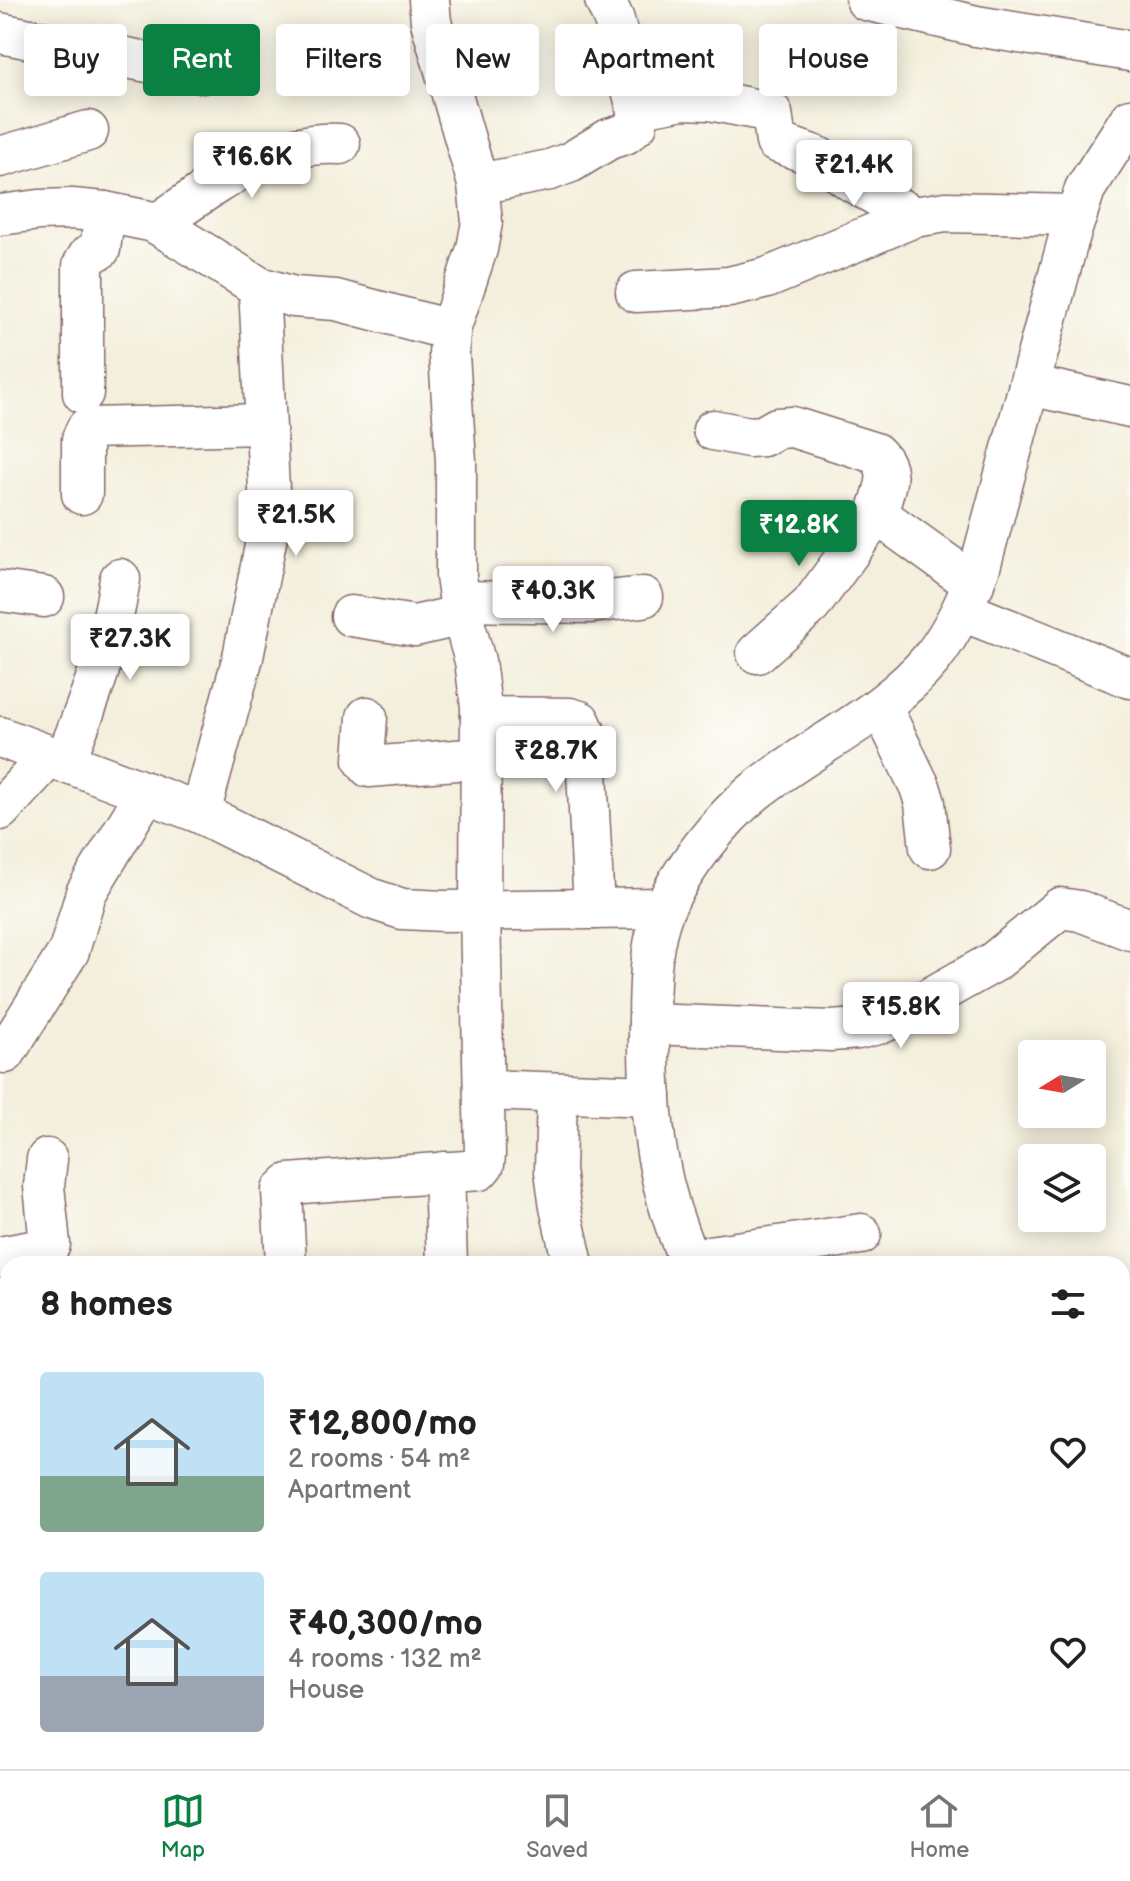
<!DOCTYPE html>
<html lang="en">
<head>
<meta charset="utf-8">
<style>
	:root { --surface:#fff; --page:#f6f6f6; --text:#222; --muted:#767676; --line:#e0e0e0; --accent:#0b8043 }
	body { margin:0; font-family:"Balsamiq Sans",sans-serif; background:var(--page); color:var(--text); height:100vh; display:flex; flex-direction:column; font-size:30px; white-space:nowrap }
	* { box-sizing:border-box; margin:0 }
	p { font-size:26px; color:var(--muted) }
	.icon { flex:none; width:44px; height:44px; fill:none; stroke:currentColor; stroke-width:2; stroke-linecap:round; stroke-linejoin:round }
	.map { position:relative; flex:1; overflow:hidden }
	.drawer { position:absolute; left:0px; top:1256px; width:1130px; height:514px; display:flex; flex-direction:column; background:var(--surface); border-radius:24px 24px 0 0; box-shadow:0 4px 20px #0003 }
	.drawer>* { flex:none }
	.top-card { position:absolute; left:24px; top:24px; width:1082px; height:72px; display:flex; gap:16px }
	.needle { width:52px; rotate:259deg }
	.fabs { position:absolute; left:1018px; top:1040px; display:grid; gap:16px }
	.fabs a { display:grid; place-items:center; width:88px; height:88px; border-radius:8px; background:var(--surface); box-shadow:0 4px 20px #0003; font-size:40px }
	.price { position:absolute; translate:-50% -68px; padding:0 18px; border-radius:8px; background:#fff; color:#222; font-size:26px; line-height:52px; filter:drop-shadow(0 2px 4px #0008) }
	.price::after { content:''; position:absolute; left:50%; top:48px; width:24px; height:18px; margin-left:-12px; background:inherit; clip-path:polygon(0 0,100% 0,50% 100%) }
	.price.active { background:var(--accent); color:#fff }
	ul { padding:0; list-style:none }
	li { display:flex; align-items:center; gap:24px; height:200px; padding:0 40px }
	li span { display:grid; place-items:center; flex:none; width:224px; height:160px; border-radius:8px; color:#555 }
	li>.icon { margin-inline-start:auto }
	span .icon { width:96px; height:96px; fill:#fffc; stroke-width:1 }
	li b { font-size:34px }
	h2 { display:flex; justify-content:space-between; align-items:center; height:96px; padding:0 40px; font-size:34px }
	.chip { padding:0 28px; border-radius:8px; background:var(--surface); box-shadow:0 4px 20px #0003; font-size:28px; line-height:72px }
	.chip.active { background:var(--accent); color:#fff }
	.tab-bar { display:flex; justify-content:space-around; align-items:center; height:112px; border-top:2px solid var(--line); background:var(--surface); font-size:22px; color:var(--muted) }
	.tab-bar a { display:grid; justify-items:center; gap:4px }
	.tab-bar .active { color:var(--accent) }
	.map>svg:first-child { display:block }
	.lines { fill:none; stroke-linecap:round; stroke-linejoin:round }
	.minor-casing { stroke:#856869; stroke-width:43 }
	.minor { stroke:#fff; stroke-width:40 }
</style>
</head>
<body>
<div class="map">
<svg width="1130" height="1769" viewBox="0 0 1130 1769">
	<rect width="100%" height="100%" fill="#fdfcf7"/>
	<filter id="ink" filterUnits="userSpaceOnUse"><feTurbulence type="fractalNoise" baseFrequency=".0125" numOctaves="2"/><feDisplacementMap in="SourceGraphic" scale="16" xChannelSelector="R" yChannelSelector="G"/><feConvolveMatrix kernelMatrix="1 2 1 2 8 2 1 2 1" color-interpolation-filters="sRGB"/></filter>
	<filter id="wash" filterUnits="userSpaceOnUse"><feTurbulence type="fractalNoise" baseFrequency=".006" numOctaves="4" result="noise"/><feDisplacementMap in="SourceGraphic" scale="32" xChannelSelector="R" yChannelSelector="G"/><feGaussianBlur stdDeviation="1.8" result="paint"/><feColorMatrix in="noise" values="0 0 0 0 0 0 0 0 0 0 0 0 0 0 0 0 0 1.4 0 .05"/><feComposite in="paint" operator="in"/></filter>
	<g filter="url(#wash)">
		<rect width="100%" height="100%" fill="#f3efdc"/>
	</g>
	<g filter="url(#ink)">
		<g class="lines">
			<defs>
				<g id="minor">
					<path d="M866 0 976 26 1130 51"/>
					<path d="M0 33 203 73"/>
					<path d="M636 108 683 99 709 100 765 111 772 113 776 142 818 157 853 182 914 217"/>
					<path d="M0 157 88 131"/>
					<path d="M478 184 550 170 571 162 609 139 625 134 637 124 638 113 614 20 605 0"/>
					<path d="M0 215 39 210 72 209 105 212 154 222 259 287 294 297 336 300 450 330"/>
					<path d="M157 224C213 186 269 140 340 144"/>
					<path d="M636 292 729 287 767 278 914 217 946 212 1077 215"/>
					<path d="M1029 385 1130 407"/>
					<path d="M83 393V265L89 255 100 249 105 212"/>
					<path d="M713 430 749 437 763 436 777 428 792 427 875 453C896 472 883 490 877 514L974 584"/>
					<path d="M82 494V439L87 428 265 424"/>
					<path d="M0 591 44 597"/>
					<path d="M460 601 590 603 643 597"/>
					<path d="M963 611 1130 678"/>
					<path d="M351 616 415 626 462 615"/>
					<path d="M757 653 811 605 877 514"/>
					<path d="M881 706 920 787 925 803 930 848"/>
					<path d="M367 717 364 760 369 767 481 758"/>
					<path d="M481 717 570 718 580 721 585 732 594 909"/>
					<path d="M0 737 200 813 372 899 402 909 444 911 664 908"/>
					<path d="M64 763C90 700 110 647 120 579"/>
					<path d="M0 810 49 757"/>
					<path d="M200 813 243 657 268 531 269 489 259 287"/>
					<path d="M649 1024 831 1031 858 1029 882 1023 907 1011 994 962 1060 908 1080 911 1130 930"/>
					<path d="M5 1053 69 951 86 893 146 793"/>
					<path d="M484 1090 651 1096"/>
					<path d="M557 1093 555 1171 560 1207 573 1264"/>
					<path d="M444 1172 447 1264"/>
					<path d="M0 1257 43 1249 50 1244 44 1186 47 1159"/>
					<path d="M688 1259 861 1234"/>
					<path d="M286 1264 282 1191 289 1184 479 1170 484 1164 485 1155 480 910 481 707 475 661 462 615 456 577V461L449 355 450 330 477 249 482 222 478 184 431 22 429 0"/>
					<path d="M691 1264C657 1189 649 1121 649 1039 649 999 648 945 665 907 682 869 721 819 753 793 811 746 884 716 932 658 954 630 967 599 980 567L1068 241 1085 189 1130 119"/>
					<path d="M0 1569 8 1567"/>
					<path d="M1122 1755H1130"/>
					<path d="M51 1762 52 1769"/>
					<path d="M388 1762 389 1769"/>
					<path d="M766 1762V1769"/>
					<path d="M898 1764 915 1762"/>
					<path d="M236 1769V1762"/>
				</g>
			</defs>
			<use href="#minor" class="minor-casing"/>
			<use href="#minor" class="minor"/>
		</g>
	</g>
</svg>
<div class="fabs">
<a><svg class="needle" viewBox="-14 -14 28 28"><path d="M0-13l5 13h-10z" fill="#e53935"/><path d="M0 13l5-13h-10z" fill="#767676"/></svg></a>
<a><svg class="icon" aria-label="layers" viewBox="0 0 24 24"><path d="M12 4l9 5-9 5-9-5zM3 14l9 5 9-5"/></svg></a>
</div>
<b class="price" style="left:252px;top:200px">₹16.6K</b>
<b class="price" style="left:854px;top:208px">₹21.4K</b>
<b class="price" style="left:296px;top:558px">₹21.5K</b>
<b class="price active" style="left:799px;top:568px">₹12.8K</b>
<b class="price" style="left:553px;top:634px">₹40.3K</b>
<b class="price" style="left:130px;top:682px">₹27.3K</b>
<b class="price" style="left:556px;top:794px">₹28.7K</b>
<b class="price" style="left:901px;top:1050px">₹15.8K</b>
<div class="top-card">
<a class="chip">Buy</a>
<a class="chip active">Rent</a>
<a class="chip">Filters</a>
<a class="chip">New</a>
<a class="chip">Apartment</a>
<a class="chip">House</a>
</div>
<section class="drawer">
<h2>8 homes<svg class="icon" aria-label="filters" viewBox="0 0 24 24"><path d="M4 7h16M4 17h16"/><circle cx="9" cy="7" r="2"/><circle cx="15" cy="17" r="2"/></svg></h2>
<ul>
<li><span style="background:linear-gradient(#bfe0f5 65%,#7fa58c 0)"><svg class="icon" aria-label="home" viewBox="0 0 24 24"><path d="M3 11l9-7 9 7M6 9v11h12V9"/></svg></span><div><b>₹12,800/mo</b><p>2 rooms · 54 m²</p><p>Apartment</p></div><svg class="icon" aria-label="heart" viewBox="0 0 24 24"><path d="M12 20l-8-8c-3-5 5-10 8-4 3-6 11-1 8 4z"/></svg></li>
<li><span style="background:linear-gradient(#bfe0f5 65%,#9aa5b1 0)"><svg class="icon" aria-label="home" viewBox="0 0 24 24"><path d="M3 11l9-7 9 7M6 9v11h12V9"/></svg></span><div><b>₹40,300/mo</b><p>4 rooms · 132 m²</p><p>House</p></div><svg class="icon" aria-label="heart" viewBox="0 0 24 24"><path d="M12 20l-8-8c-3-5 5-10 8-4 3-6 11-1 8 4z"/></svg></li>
</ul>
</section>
</div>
<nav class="tab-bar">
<a class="active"><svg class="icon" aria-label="map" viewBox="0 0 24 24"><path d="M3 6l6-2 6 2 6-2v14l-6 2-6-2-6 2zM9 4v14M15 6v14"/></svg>Map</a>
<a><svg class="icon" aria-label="saved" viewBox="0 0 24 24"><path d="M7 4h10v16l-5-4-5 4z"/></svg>Saved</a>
<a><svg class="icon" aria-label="home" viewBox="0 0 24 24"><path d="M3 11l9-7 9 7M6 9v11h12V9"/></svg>Home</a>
</nav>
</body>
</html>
